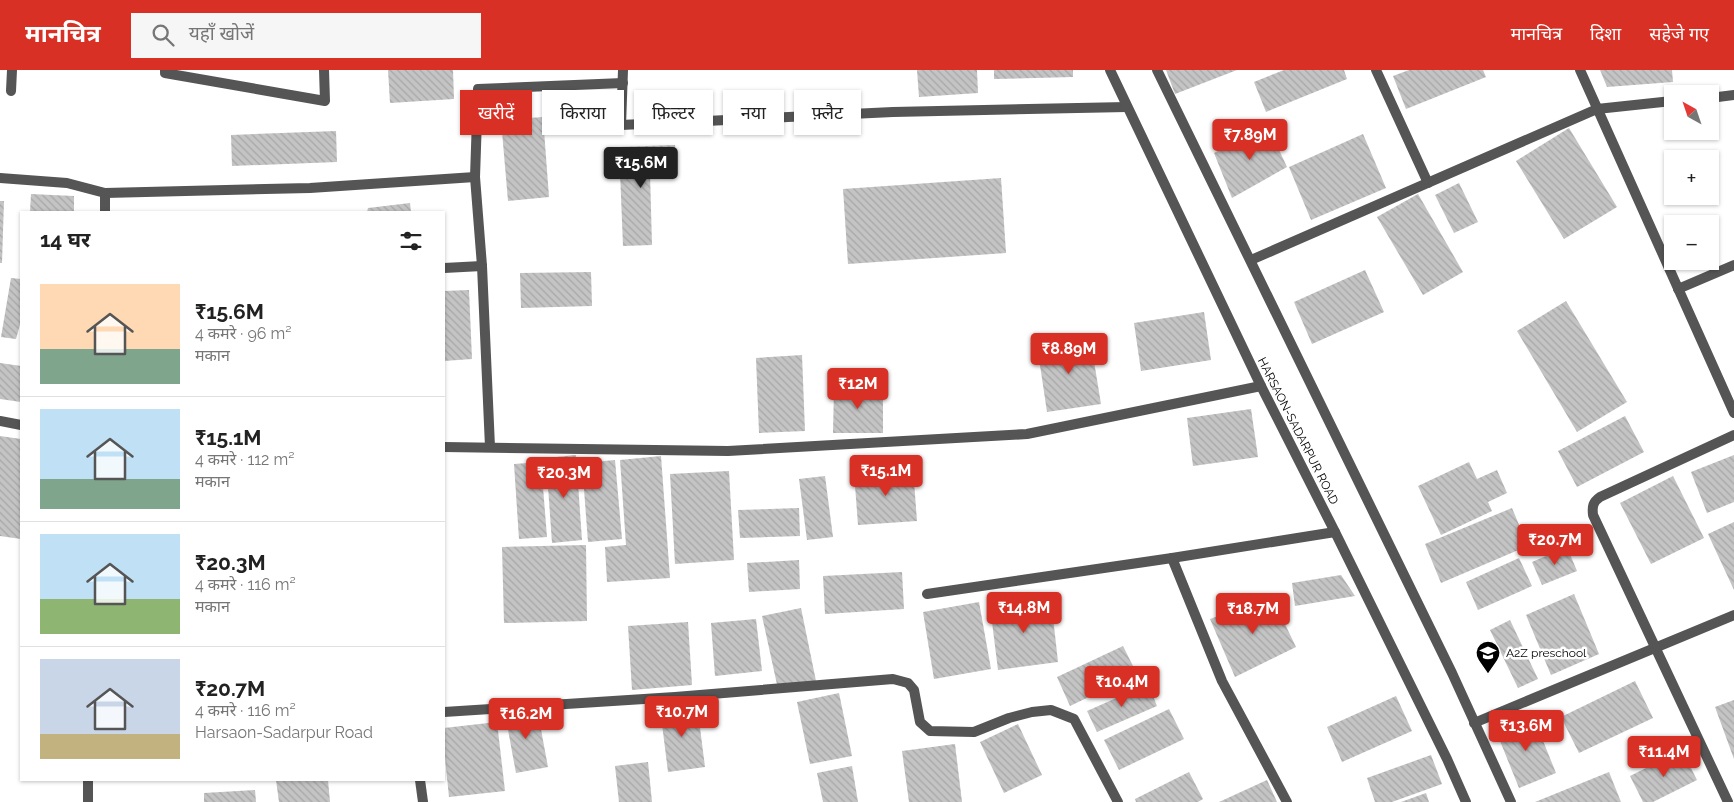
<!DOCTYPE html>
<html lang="hi">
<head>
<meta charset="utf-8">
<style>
	:root { --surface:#fff; --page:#f6f6f6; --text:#222; --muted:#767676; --line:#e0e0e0; --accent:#d93025 }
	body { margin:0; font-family:Raleway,"Noto Sans Devanagari",sans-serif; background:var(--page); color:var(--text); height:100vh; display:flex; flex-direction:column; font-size:19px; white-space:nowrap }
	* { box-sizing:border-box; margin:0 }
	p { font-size:16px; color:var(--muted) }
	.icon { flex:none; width:28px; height:28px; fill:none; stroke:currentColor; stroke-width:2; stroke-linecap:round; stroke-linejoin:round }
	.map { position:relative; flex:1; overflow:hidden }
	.drawer { position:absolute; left:20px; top:141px; width:425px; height:570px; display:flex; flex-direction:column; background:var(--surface); border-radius:0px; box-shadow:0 1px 4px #0004 }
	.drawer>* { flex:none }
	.top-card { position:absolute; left:460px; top:20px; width:475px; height:45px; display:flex; gap:10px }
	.needle { width:32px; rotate:320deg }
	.buttons { position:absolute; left:1664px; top:15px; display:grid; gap:10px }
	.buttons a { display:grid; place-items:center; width:55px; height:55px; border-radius:0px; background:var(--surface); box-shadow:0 1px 4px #0004; font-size:25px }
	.price { position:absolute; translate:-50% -42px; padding:0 11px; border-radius:5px; background:var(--accent); color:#fff; font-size:16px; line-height:32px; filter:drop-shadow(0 1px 2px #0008) }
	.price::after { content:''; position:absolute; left:50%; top:30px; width:15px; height:11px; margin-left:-8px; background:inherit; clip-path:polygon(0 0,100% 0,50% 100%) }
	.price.selected { background:#222; color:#fff }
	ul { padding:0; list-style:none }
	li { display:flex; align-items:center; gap:15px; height:125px; padding:0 20px }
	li+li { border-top:1px solid var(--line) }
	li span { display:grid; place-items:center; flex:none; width:140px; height:100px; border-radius:0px; color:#555 }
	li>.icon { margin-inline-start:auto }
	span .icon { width:60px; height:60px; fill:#fffc; stroke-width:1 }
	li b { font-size:21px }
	h2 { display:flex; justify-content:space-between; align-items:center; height:60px; padding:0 20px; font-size:21px }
	.pill { padding:0 18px; border-radius:0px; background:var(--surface); box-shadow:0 1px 4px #0004; font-size:18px; line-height:45px }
	.pill.selected { background:var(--accent); color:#fff }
	header { display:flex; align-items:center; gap:30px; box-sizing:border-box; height:70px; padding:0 25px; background:var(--accent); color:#fff }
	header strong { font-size:24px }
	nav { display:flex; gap:28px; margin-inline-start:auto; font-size:18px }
	.search { width:350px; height:45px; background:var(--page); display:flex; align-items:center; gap:12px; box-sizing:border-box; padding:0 18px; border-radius:0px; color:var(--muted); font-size:19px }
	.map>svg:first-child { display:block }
	.building { fill:url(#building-back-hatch) }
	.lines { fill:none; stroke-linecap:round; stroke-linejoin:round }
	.minor { stroke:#555; stroke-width:10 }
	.tertiary { stroke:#555; stroke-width:10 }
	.labels { text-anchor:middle; stroke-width:5; stroke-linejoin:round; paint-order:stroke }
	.street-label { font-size:12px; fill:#000; stroke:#fff }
	.poi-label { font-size:12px; fill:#000; stroke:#fff; text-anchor:start }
</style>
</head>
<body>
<header>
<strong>मानचित्र</strong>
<div class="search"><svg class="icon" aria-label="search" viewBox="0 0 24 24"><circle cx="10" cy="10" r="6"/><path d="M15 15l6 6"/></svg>यहाँ खोजें</div>
<nav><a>मानचित्र</a><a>दिशा</a><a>सहेजे गए</a></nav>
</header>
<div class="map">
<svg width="1734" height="732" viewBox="0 0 1734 732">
	<defs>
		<pattern id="building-back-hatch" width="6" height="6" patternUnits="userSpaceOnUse" patternTransform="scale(1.25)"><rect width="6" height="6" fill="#c4c4c4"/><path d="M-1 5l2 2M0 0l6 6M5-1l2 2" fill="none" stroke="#a7a7a7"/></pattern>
	</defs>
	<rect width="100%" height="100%" fill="#fff"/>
	<g class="building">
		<path d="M388 0H453L454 29 390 33Z"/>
		<path d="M917 0H977L978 23 919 27Z"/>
		<path d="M994 0H1073V7L994 9Z"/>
		<path d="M1166 0H1237L1175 24Z"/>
		<path d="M1284 0H1344L1347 9 1266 42 1254 12Z"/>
		<path d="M1409 0H1483L1486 7 1406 39 1393 6Z"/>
		<path d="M1600 0H1672L1673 12 1607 17Z"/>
		<path d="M543 47 549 127 508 131 501 50Z"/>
		<path d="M1268 56 1287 97 1232 128 1214 83Z"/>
		<path d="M1569 58 1617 137 1564 169 1516 91Z"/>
		<path d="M336 61 337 92 232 96 231 65Z"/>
		<path d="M1363 64 1386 118 1311 150 1289 97Z"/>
		<path d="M675 75 676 102 650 103 652 175 623 176 619 77Z"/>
		<path d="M1001 108 1006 183 848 194 843 119Z"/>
		<path d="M1459 113 1478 152 1454 163 1435 125Z"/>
		<path d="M31 124 74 126V142H30Z"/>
		<path d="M1418 124 1463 202 1423 225 1377 147Z"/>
		<path d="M0 131H4L2 193H0Z"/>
		<path d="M410 133 411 142H367L368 138Z"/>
		<path d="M1365 200 1384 242 1312 274 1294 232Z"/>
		<path d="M591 202 592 236 521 238 520 203Z"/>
		<path d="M11 208 21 209V251L16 269 1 267Z"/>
		<path d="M469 220 472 289 444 291V221Z"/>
		<path d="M1566 231 1627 332 1577 362 1517 261Z"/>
		<path d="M1204 242 1211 290 1141 301 1134 253Z"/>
		<path d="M1090 267 1101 334 1047 342 1037 275Z"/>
		<path d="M802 285 805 361 759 363 756 288Z"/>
		<path d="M0 293 21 296V332L0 329Z"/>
		<path d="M834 317 883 318V363H833Z"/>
		<path d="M1251 339 1258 387 1193 396 1187 348Z"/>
		<path d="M1625 346 1644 382 1577 417 1558 381Z"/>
		<path d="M0 366 21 369V469L0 466Z"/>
		<path d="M576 385 582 470 552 473 546 388Z"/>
		<path d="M1734 385V432L1707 443 1691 402Z"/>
		<path d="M661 386 670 508 607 512 605 477 626 475 620 390Z"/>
		<path d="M615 390 622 469 588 472 582 393Z"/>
		<path d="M541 392 547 467 519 469 514 394Z"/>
		<path d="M1469 392 1477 409 1497 400 1507 423 1488 432 1492 441 1441 465 1418 416Z"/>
		<path d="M913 398 917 451 858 455 854 402Z"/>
		<path d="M729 401 734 490 675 494 670 404Z"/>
		<path d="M825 406 833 467 807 470 799 409Z"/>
		<path d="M1673 406 1704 468 1651 494 1620 433Z"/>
		<path d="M799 438 800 466 740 468 738 440Z"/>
		<path d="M1512 438 1528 476 1441 513 1425 474Z"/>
		<path d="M1734 452V520L1708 464Z"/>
		<path d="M586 475 587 551 504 553 502 477Z"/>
		<path d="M1567 477 1577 501 1542 515 1532 492Z"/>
		<path d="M1519 488 1532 516 1478 540 1466 512Z"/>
		<path d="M799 490 800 519 749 522 747 493Z"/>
		<path d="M902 502 904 539 825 544 823 506Z"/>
		<path d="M1341 505 1355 526 1295 536 1292 513Z"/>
		<path d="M1574 524 1599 584 1551 605 1526 545Z"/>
		<path d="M1272 527 1296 577 1235 607 1210 549Z"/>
		<path d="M1051 529 1058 592 998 600 990 536Z"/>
		<path d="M979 532 991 599 934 609 923 542Z"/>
		<path d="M801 538 816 611 778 619 762 546Z"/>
		<path d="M756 549 762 601 715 606 711 553Z"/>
		<path d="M1510 550 1538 609 1518 618 1490 560Z"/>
		<path d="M688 552 692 615 632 620 628 556Z"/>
		<path d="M1123 576 1137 604 1070 636 1057 607Z"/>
		<path d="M1635 611 1653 648 1579 683 1561 647Z"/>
		<path d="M1148 614 1157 636 1097 662 1087 641Z"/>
		<path d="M839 623 852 686 810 694 797 632Z"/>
		<path d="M1396 626 1412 661 1342 692 1327 657Z"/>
		<path d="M1734 630V689L1715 637Z"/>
		<path d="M697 634 705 697 668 702 660 638Z"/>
		<path d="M537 638 548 697 516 703 505 644Z"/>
		<path d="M1169 639 1184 669 1119 700 1104 670Z"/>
		<path d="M1533 646 1556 703 1519 718 1496 661Z"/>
		<path d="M497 652 505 721 449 727 444 678V658Z"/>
		<path d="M1018 654 1042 705 1004 723 980 672Z"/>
		<path d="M955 674 962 732H909L902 681Z"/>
		<path d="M1682 680 1697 710 1653 732H1643L1630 706Z"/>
		<path d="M1431 685 1442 714 1392 732H1375L1367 708Z"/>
		<path d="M648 692 652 732H619L615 696Z"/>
		<path d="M852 696 858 732H823L817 703Z"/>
		<path d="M1189 702 1203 729 1198 732H1136L1135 729Z"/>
		<path d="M1609 702 1621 732H1535Z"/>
		<path d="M276 710H328L330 732H279Z"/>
		<path d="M1267 710 1277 732H1219Z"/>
		<path d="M255 720 256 732H204V723Z"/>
		<path d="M1426 723 1429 732H1401Z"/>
	</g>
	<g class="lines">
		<g class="minor">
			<path d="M165 0V3L325 31 324 0"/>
			<path d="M623 0 621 55 893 42 1127 37"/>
			<path d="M1376 0 1428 113"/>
			<path d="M1580 0 1734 343"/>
			<path d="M11 21 12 0"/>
			<path d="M1710 28 1734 25"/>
			<path d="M0 108 67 113 105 123 310 118 475 107"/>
			<path d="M105 142V123"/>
			<path d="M1251 190 1597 39 1672 31"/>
			<path d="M444 198 482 196"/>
			<path d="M1678 219 1734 195"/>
			<path d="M0 351 21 355"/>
			<path d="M444 377 728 381 1027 364 1261 316"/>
			<path d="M490 377 482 196 475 107 478 19 623 13"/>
			<path d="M1172 488 1222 611 1287 732"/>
			<path d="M927 524 1172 488 1335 462"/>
			<path d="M444 642 675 627 893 609 908 613 914 620 920 652 930 661 974 662 1009 648 1032 642 1051 640 1074 649 1118 732"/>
			<path d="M1474 653 1734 545"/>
			<path d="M420 710 423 732"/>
			<path d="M88 732V710"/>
			<path d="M1728 732 1593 445C1592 436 1593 432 1600 427L1734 365"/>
		</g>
		<g class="tertiary">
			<path d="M1110 0 1261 316 1335 462 1447 689 1466 732"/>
			<path d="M1157 0 1452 603 1511 732"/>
		</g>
	</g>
	<defs>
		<symbol id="school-pin" viewBox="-11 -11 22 30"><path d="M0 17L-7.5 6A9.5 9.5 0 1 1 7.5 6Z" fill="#000" stroke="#fff"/><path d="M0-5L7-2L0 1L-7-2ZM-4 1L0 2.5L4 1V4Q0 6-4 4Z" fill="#fff"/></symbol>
	</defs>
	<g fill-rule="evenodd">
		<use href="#school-pin" x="1474" y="569" width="28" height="38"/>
	</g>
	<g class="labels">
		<g class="street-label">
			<text transform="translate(1298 361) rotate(63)" y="4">HARSAON-SADARPUR ROAD</text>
		</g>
		<g class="poi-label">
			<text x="1506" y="587">A2Z preschool</text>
		</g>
	</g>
</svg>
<div class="buttons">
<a><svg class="needle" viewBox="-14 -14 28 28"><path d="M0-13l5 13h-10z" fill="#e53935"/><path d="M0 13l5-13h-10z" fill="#767676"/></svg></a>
<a>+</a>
<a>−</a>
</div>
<b class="price" style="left:1250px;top:91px">₹7.89M</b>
<b class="price selected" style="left:641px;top:119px">₹15.6M</b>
<b class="price" style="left:1069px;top:305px">₹8.89M</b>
<b class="price" style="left:858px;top:340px">₹12M</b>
<b class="price" style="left:886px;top:427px">₹15.1M</b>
<b class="price" style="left:564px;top:429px">₹20.3M</b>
<b class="price" style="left:1555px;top:496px">₹20.7M</b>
<b class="price" style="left:1024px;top:564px">₹14.8M</b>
<b class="price" style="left:1253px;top:565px">₹18.7M</b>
<b class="price" style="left:1122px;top:638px">₹10.4M</b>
<b class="price" style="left:682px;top:668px">₹10.7M</b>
<b class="price" style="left:526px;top:670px">₹16.2M</b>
<b class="price" style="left:1526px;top:682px">₹13.6M</b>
<b class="price" style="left:1664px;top:708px">₹11.4M</b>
<div class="top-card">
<a class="pill selected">खरीदें</a>
<a class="pill">किराया</a>
<a class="pill">फ़िल्टर</a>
<a class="pill">नया</a>
<a class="pill">फ़्लैट</a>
</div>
<section class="drawer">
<h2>14 घर<svg class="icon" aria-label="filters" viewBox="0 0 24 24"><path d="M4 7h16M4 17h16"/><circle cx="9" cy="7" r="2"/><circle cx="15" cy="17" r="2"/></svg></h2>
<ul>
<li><span style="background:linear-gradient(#ffd9b3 65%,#7fa58c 0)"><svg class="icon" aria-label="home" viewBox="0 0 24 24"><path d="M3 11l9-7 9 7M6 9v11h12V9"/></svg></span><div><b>₹15.6M</b><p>4 कमरे · 96 m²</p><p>मकान</p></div></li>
<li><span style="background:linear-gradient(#bfe0f5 70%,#7fa58c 0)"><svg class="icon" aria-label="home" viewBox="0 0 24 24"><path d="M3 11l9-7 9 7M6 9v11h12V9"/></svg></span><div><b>₹15.1M</b><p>4 कमरे · 112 m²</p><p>मकान</p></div></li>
<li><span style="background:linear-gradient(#bfe0f5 65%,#8fb573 0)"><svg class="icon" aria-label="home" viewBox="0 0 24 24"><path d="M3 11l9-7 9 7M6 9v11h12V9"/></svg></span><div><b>₹20.3M</b><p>4 कमरे · 116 m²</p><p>मकान</p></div></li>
<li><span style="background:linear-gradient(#c9d6e8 75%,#c2b280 0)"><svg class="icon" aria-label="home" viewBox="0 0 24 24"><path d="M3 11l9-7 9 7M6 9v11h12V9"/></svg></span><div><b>₹20.7M</b><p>4 कमरे · 116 m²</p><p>Harsaon-Sadarpur Road</p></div></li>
</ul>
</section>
</div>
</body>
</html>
